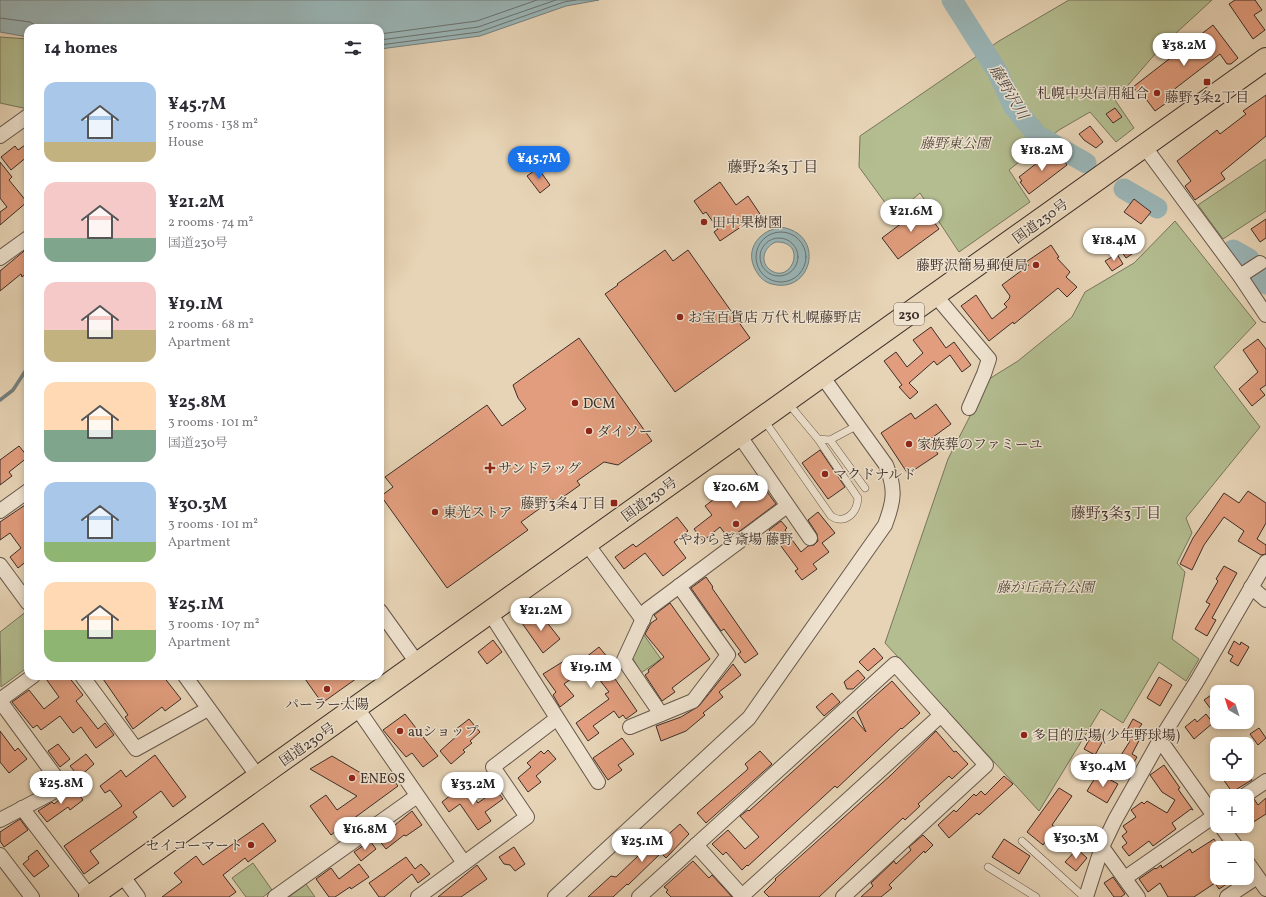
<!DOCTYPE html>
<html lang="en">
<head>
<meta charset="utf-8">
<style>
	:root { --surface:#fff; --page:#f2f2f3; --text:#2b2b33; --muted:#7c7c81; --accent:#1a73e8 }
	body { margin:0; font-family:Vollkorn,"Noto Serif JP",serif; background:var(--page); color:var(--text); height:100vh; display:flex; flex-direction:column; font-size:15px; white-space:nowrap }
	* { box-sizing:border-box; margin:0 }
	p { font-size:13px; color:var(--muted) }
	.icon { flex:none; width:22px; height:22px; fill:none; stroke:currentColor; stroke-width:2; stroke-linecap:round; stroke-linejoin:round }
	.map { position:relative; flex:1; overflow:hidden }
	.drawer { position:absolute; left:24px; top:24px; width:360px; height:656px; display:flex; flex-direction:column; background:var(--surface); border-radius:12px; box-shadow:0 2px 6px #0003 }
	.drawer>* { flex:none }
	.needle { width:26px; rotate:321deg }
	.controls { position:absolute; left:1210px; top:685px; display:grid; gap:8px }
	.controls a { display:grid; place-items:center; width:44px; height:44px; border-radius:8px; background:var(--surface); box-shadow:0 2px 6px #0003; font-size:20px }
	.price { position:absolute; translate:-50% -34px; padding:0 9px; border-radius:14px; background:#fff; color:#222; font-size:13px; line-height:26px; filter:drop-shadow(0 1px 2px #0008) }
	.price::after { content:''; position:absolute; left:50%; top:24px; width:12px; height:9px; margin-left:-6px; background:inherit; clip-path:polygon(0 0,100% 0,50% 100%) }
	.price.selected { background:var(--accent); color:#fff }
	ul { padding:0; list-style:none }
	li { display:flex; align-items:center; gap:12px; height:100px; padding:0 20px }
	li span { display:grid; place-items:center; flex:none; width:112px; height:80px; border-radius:12px; color:#555 }
	li>.icon { margin-inline-start:auto }
	span .icon { width:48px; height:48px; fill:#fffc; stroke-width:1 }
	li b { font-size:17px }
	h2 { display:flex; justify-content:space-between; align-items:center; height:48px; padding:0 20px; font-size:17px }
	.map>svg:first-child { display:block }
	.green { fill:#b3bd90; stroke:#78765c }
	.water { fill:#9ab6b8; stroke:#74807f; fill-rule:evenodd }
	.lines { fill:none; stroke-linecap:round; stroke-linejoin:round }
	.shore { stroke:#6b7270; stroke-width:1 }
	.stream { stroke:#74807f; stroke-width:3.5 }
	.river { stroke:#9ab6b8; stroke-width:21 }
	.building { fill:#e19d7d; stroke:#3c2e29 }
	.service-casing { stroke:#67584c; stroke-width:8 }
	.minor-casing { stroke:#67584c; stroke-width:16 }
	.trunk-casing { stroke:#3c2e29; stroke-width:24 }
	.service { stroke:#efe3d0; stroke-width:7 }
	.minor { stroke:#efe3d0; stroke-width:14 }
	.trunk { stroke:#e7d4b6; stroke-width:22 }
	.poi-dot { fill:#8f2418; stroke:#efe3d0; stroke-width:1.5 }
	.labels { text-anchor:middle; stroke-width:3; stroke-linejoin:round; paint-order:stroke }
	.shield { fill:#efe3d0; stroke:#72645b; stroke-width:1 }
	.shield-label { font-size:13px; font-weight:bold; fill:#3c2e29 }
	.poi-label { font-size:14px; fill:#3c2e29; stroke:#efe3d0; text-anchor:start }
	.park-label { font-size:14px; font-style:italic; fill:#544b3e; stroke:#efe3d0 }
	.street-label { font-size:14px; fill:#3c2e29; stroke:#efe3d0 }
	.water-label { font-size:15px; font-style:italic; fill:#4f4946; stroke:#efe3d0 }
	.neighbourhood-label { font-size:15px; fill:#3c2e29; stroke:#efe3d0 }
</style>
</head>
<body>
<div class="map">
<svg width="1266" height="897" viewBox="0 0 1266 897">
	<rect width="100%" height="100%" fill="#e7d4b6"/>
	<filter id="stains"><feTurbulence type="fractalNoise" baseFrequency=".005" numOctaves="4"/><feColorMatrix values="0 0 0 0 .2 0 0 0 0 .09 0 0 0 0 .02 0 0 0 .5 -.17"/></filter>
	<radialGradient id="worn" r=".72"><stop offset=".6" stop-color="#630" stop-opacity="0"/><stop offset="1" stop-color="#630" stop-opacity=".3"/></radialGradient>
	<g class="green">
		<path d="M1069 0H1212L1163 45 1115 100 1134 128 1116 142 1090 112 1059 130 1009 170 1030 202 959 252 920 193 894 215 859 167 860 136 999 41Z"/>
		<path d="M0 37 28 39V109L0 103Z"/>
		<path d="M1266 159V211L1223 239 1198 205Z"/>
		<path d="M1175 221 1256 323 1214 367 1260 427 1186 518 1192 533 1177 563 1185 572 1172 639 1199 659 1186 681 1159 662 1123 723 1101 709 1039 811 885 643 948 459 989 379 1018 361 1072 317 1085 292 1134 263Z"/>
		<path d="M27 611 28 667 1 687 0 632Z"/>
		<path d="M644 635 661 659 641 673 632 657Z"/>
		<path d="M253 863 272 890 263 897H246L232 878Z"/>
		<path d="M306 884 315 897H289Z"/>
	</g>
	<g class="water">
		<path d="M0 0H599L566 6 480 36 380 49V28H28V37L0 32Z"/>
		<path d="M780 227C827 233 812 295 772 284 767 283 761 279 758 274 743 253 756 232 780 227ZM776 242C809 241 791 287 769 269 759 260 765 246 776 242Z"/>
	</g>
	<g class="lines">
		<g class="shore">
			<path d="M0 18 30 22 40 28"/>
			<path d="M380 34 477 21 537 0"/>
			<path d="M380 40 478 27 556 0"/>
			<path d="M380 45 479 32 564 2 576 0"/>
			<circle cx="781" cy="257" r="25"/>
			<circle cx="779" cy="257" r="19"/>
		</g>
		<path class="stream" d="M0 400 13 390 28 367"/>
		<g class="river">
			<path d="M952 0 997 71 1014 107 1037 135 1086 163"/>
			<path d="M1124 189 1157 208"/>
			<path d="M1233 250 1249 259 1266 284"/>
		</g>
	</g>
	<g class="building">
		<path d="M1235 0H1255L1262 10 1254 15 1265 30 1253 39 1229 4Z"/>
		<path d="M1213 25 1238 58 1231 64H1227L1220 54 1172 91 1176 96 1155 111 1143 95 1141 97 1133 87Z"/>
		<path d="M1266 95V136L1221 173 1225 179 1195 200 1185 186 1191 181 1177 161 1217 130 1220 134 1246 114 1243 111Z"/>
		<path d="M1115 108 1122 117 1113 123 1106 114Z"/>
		<path d="M1090 126 1103 142 1096 148 1084 140 1079 134Z"/>
		<path d="M28 143V156L11 170 1 157 15 146 18 150Z"/>
		<path d="M1057 151 1067 165 1029 194 1020 182 1022 181 1019 177 1037 163 1038 165Z"/>
		<path d="M0 162 12 177 9 180 27 202 0 225V212L7 207 0 198Z"/>
		<path d="M538 168 550 185 540 193 527 176Z"/>
		<path d="M720 182 736 205 748 196 760 214 720 241 714 232 718 229 706 212 703 214 694 201Z"/>
		<path d="M1134 199 1151 212 1141 224 1124 212Z"/>
		<path d="M923 207 939 229 898 259 882 238Z"/>
		<path d="M1266 219V238L1260 242 1251 229Z"/>
		<path d="M1130 230 1141 248 1126 258 1114 240Z"/>
		<path d="M1051 245 1059 257 1057 258 1070 272 1066 277 1077 287 1067 297 1058 288 1014 324 1013 322 989 341 961 306 976 295 992 319 1007 307 1004 304 1009 299 1010 296 1002 285 1029 265 1026 262Z"/>
		<path d="M665 250 673 261 688 250 750 338 675 392 605 294 618 285 617 284Z"/>
		<path d="M24 251 28 257V272L22 277 21 274 0 291V271Z"/>
		<path d="M1117 254 1123 264 1112 271 1105 261Z"/>
		<path d="M931 327 946 348 954 342 971 365 962 372 950 355 937 365 934 361 909 383 918 392 910 399 899 387 902 385 884 361 896 352 907 367 923 353 913 340Z"/>
		<path d="M579 338 652 441 618 465 604 462 577 481 580 485 556 502 553 499 521 522 528 530 447 588 381 496 393 487 385 477 487 405 502 426 526 409 518 398 513 385Z"/>
		<path d="M1258 339 1266 349V385L1260 389 1265 395 1252 406 1239 389 1258 372 1243 350Z"/>
		<path d="M936 404 951 424 929 440 938 454 908 474 881 433 911 413 915 419Z"/>
		<path d="M19 446 28 457 9 472 12 476 0 485V460Z"/>
		<path d="M820 450 845 487 828 499 802 463Z"/>
		<path d="M755 475 776 504 729 539 720 527 703 541 694 529 712 515 705 506 730 487 733 491Z"/>
		<path d="M1248 491 1266 503V523L1257 539 1266 545V554L1261 555 1238 541 1244 531 1224 517 1204 545 1192 570 1180 564 1193 538 1224 493 1239 503Z"/>
		<path d="M28 503V560L18 568 10 557 21 548 10 533 0 540V522Z"/>
		<path d="M818 512 835 533 822 543 829 552 813 564 817 569 802 580 795 571 798 569 769 530 781 521 787 528 785 530 801 552 808 546 814 545 818 541 817 534 808 520Z"/>
		<path d="M677 517 688 531 674 542 686 558 663 576 645 553 624 569 615 557 633 544 636 547Z"/>
		<path d="M1224 566 1237 573 1212 618 1216 620 1207 636 1195 629 1210 604 1206 602 1218 581 1216 579Z"/>
		<path d="M706 577 713 587 712 588 758 654 745 663 738 654 741 652 724 629 721 631 691 588Z"/>
		<path d="M670 603 710 659 672 688 675 692 662 701 645 675 649 672 648 670 664 657 645 634 651 623 657 619 654 615Z"/>
		<path d="M538 611 560 639 543 653 522 623Z"/>
		<path d="M493 640 502 652 487 664 478 652Z"/>
		<path d="M1234 641 1240 645 1241 642 1249 647 1238 666 1230 661 1233 656 1228 653Z"/>
		<path d="M599 647 609 659 607 661 616 673 613 676 637 711 626 719 623 715 619 718 614 711 593 726 599 733 588 741 576 723 609 699 605 694 609 692 589 666 564 684 574 696 560 707 553 695 556 692 543 674 572 656 573 658 577 656 581 661Z"/>
		<path d="M874 648 883 658 868 671 859 662Z"/>
		<path d="M733 664 741 675 719 692 723 697 703 713 705 715 686 731 661 741 656 726 681 717 699 706Z"/>
		<path d="M858 670 865 678 853 689H847L844 682Z"/>
		<path d="M44 676H68L83 695 76 701 98 729 105 723 114 735 96 748 81 727 73 733 60 716 41 730 37 725 33 728 12 702 29 690 44 709 59 697Z"/>
		<path d="M101 676H163L181 699 165 711 162 707 133 729 125 717 128 715Z"/>
		<path d="M303 676H360L322 703Z"/>
		<path d="M1159 677 1172 685 1160 706 1147 698Z"/>
		<path d="M892 681 920 713 902 729 901 728 837 788 835 786 748 866 747 865 742 870 726 852 723 855 712 844 728 830 745 849 759 837 740 816 748 810 749 811 853 717 866 732 857 712Z"/>
		<path d="M1217 691V717L1204 700Z"/>
		<path d="M832 693 840 702 824 716 816 707Z"/>
		<path d="M405 714 438 756 423 767 412 753 406 757 383 730Z"/>
		<path d="M1206 714 1213 723 1194 739 1185 727 1195 719 1197 722Z"/>
		<path d="M469 719 480 732 470 741 472 743 463 750 465 752 451 764 440 751 459 734 455 730Z"/>
		<path d="M1133 719 1142 724 1139 728 1144 731 1132 754 1137 757 1129 771 1116 763 1130 741 1123 737Z"/>
		<path d="M1259 728 1266 738 1258 745 1250 734Z"/>
		<path d="M0 731 15 751 18 748 27 759 9 773 0 762Z"/>
		<path d="M936 731 954 752 956 751 968 764 952 779 949 776 918 804 920 806 905 820 903 818 819 897H769L764 892 776 880 775 879 891 775Z"/>
		<path d="M1093 733 1104 739 1095 755 1084 749Z"/>
		<path d="M622 738 634 754 618 765 622 770 608 780 593 758Z"/>
		<path d="M58 744 70 759 60 767 48 751Z"/>
		<path d="M548 750 556 759 536 776 541 782 528 792 518 778 531 767 527 763 541 751 544 754Z"/>
		<path d="M760 751 772 764 706 823 697 813 747 770 748 768 745 764Z"/>
		<path d="M86 754 94 764 79 777 70 766Z"/>
		<path d="M155 755 186 797 173 807 161 791 133 812 137 817 90 851 99 863 84 874 64 846 122 806 110 790 105 793 100 786 121 770 126 777Z"/>
		<path d="M332 756 376 782 388 773 398 786 331 835 310 806 326 795 337 810 357 796 310 769Z"/>
		<path d="M1164 765 1180 788 1178 789 1193 810 1191 809 1172 823 1176 829 1153 846 1149 841 1129 856 1122 847 1127 843 1122 836 1127 832 1123 826 1136 817 1131 810 1142 802 1144 804 1147 801 1167 813 1175 800 1162 792 1150 775Z"/>
		<path d="M1098 773 1118 784 1107 803 1087 791Z"/>
		<path d="M1230 774H1248L1252 780 1232 792 1223 779Z"/>
		<path d="M1004 776 1013 784 979 815 977 813 949 838 938 825 954 810 956 812 974 794 976 796 981 791 985 795Z"/>
		<path d="M461 787 470 799 473 796 478 803 496 790 503 799 485 812 491 821 478 830 460 804 449 812 442 802Z"/>
		<path d="M74 788 83 800 70 810 68 807 47 822 38 811 52 802 54 804Z"/>
		<path d="M1059 788 1072 796 1052 825 1056 828 1043 845 1027 832Z"/>
		<path d="M1266 798V814L1247 826V804L1254 799 1258 805Z"/>
		<path d="M412 811 422 825 406 836 404 835 386 849 378 839Z"/>
		<path d="M20 819 28 830 4 847 0 841V832Z"/>
		<path d="M263 823 276 841 248 862 245 858 223 875 236 892 229 897H162L182 882 174 873 196 856 203 865Z"/>
		<path d="M680 824 689 834 666 858 661 853 628 885 627 884 613 897H588L611 876 616 877 659 836 662 840Z"/>
		<path d="M923 835 933 845 925 853 924 851 889 885 892 888 881 897H861L873 886 871 883 894 861 896 864 911 850 909 847Z"/>
		<path d="M1004 839 1030 856 1019 874 992 857Z"/>
		<path d="M1214 839 1217 844V878H1236L1219 889 1215 883 1194 897H1168L1160 883 1148 892 1139 879 1155 868 1156 869 1161 865 1162 868 1190 849 1192 853Z"/>
		<path d="M370 841 376 849 361 861 354 852Z"/>
		<path d="M514 847 525 864 515 871 510 865 504 864 499 857Z"/>
		<path d="M1077 849 1087 858 1076 871 1065 862Z"/>
		<path d="M37 850 49 866 34 877 23 864 29 859 28 857Z"/>
		<path d="M406 857 415 869 421 864 430 874 418 883 412 874 384 897H379L369 883Z"/>
		<path d="M693 861 709 878 712 875 732 897H671L666 892 668 890 664 887Z"/>
		<path d="M359 864 369 877 351 889 350 887 335 897H329L316 879 331 868 339 879Z"/>
		<path d="M477 865 487 879 461 897H438Z"/>
		<path d="M1113 877 1125 894 1121 897H1114L1104 883Z"/>
	</g>
	<g class="lines">
		<defs>
			<g id="service">
				<path d="M788 403 818 439 830 440 865 488"/>
				<path d="M764 420 831 516C845 525 857 513 858 498L818 439"/>
				<path d="M830 440 858 425"/>
				<path d="M1022 841 1084 897"/>
				<path d="M988 867 1036 897"/>
			</g>
			<g id="minor">
				<path d="M0 136 28 116"/>
				<path d="M1144 146 1240 276 1266 315"/>
				<path d="M0 258 28 238"/>
				<path d="M1240 276 1260 263"/>
				<path d="M935 295 989 359 984 374 969 408"/>
				<path d="M739 435 810 538"/>
				<path d="M0 511 28 491"/>
				<path d="M587 544 643 620"/>
				<path d="M0 565 28 603"/>
				<path d="M1251 587 1266 600"/>
				<path d="M380 611 418 664"/>
				<path d="M490 613 598 782"/>
				<path d="M82 676 136 749 208 709"/>
				<path d="M185 676 259 778"/>
				<path d="M0 700 33 676"/>
				<path d="M0 701 63 787 0 820"/>
				<path d="M357 708 464 863"/>
				<path d="M661 714 624 660 647 610 787 506"/>
				<path d="M630 727 693 701 728 655 679 586"/>
				<path d="M1160 740 1217 820"/>
				<path d="M1244 796 1266 781"/>
				<path d="M22 808 90 897"/>
				<path d="M1221 826 1237 848"/>
				<path d="M696 845 743 897"/>
				<path d="M1102 847 1138 897"/>
				<path d="M0 855 32 897"/>
				<path d="M1247 862 1266 889"/>
				<path d="M122 875 138 897"/>
				<path d="M1125 878 1217 814"/>
				<path d="M742 896 941 715"/>
				<path d="M275 897 417 796"/>
				<path d="M418 897 527 817 493 767 556 719"/>
				<path d="M555 897 749 718 885 525C894 501 896 489 886 465L822 376"/>
				<path d="M639 897 895 664 986 765 843 897"/>
				<path d="M1086 897 1102 847 1115 820 1160 740 1197 681 1266 562"/>
				<path d="M1227 897 1257 877"/>
			</g>
			<path id="trunk" d="M90 897 1266 59"/>
		</defs>
		<use href="#service" class="service-casing"/>
		<use href="#minor" class="minor-casing"/>
		<use href="#trunk" class="trunk-casing"/>
		<use href="#service" class="service"/>
		<use href="#minor" class="minor"/>
		<use href="#trunk" class="trunk"/>
	</g>
	<g class="poi-dot">
		<rect x="1203" y="78" width="8" height="8" rx="2"/>
		<circle cx="1157" cy="93" r="4"/>
		<circle cx="704" cy="222" r="4"/>
		<circle cx="1036" cy="265" r="4"/>
		<circle cx="680" cy="317" r="4"/>
		<circle cx="575" cy="403" r="4"/>
		<circle cx="589" cy="431" r="4"/>
		<circle cx="909" cy="444" r="4"/>
		<path d="M488 462h4v4h4v4h-4v4h-4v-4h-4v-4h4z"/>
		<circle cx="825" cy="474" r="4"/>
		<rect x="610" y="499" width="8" height="8" rx="2"/>
		<circle cx="435" cy="512" r="4"/>
		<circle cx="736" cy="524" r="4"/>
		<circle cx="327" cy="689" r="4"/>
		<circle cx="400" cy="731" r="4"/>
		<circle cx="1024" cy="735" r="4"/>
		<circle cx="352" cy="778" r="4"/>
		<circle cx="251" cy="845" r="4"/>
	</g>
	<g class="labels">
		<rect class="shield" x="894" y="303" width="30" height="22" rx="3"/>
		<g class="shield-label">
			<text x="909" y="319">230</text>
		</g>
		<g class="poi-label">
			<text x="1149" y="98" text-anchor="end">札幌中央信用組合</text>
			<text x="1207" y="102" text-anchor="middle">藤野3条2丁目</text>
			<text x="712" y="227">田中果樹園</text>
			<text x="1028" y="270" text-anchor="end">藤野沢簡易郵便局</text>
			<text x="688" y="322">お宝百貨店 万代 札幌藤野店</text>
			<text x="583" y="408">DCM</text>
			<text x="597" y="436">ダイソー</text>
			<text x="917" y="449">家族葬のファミーユ</text>
			<text x="498" y="473">サンドラッグ</text>
			<text x="833" y="479">マクドナルド</text>
			<text x="606" y="508" text-anchor="end">藤野3条4丁目</text>
			<text x="443" y="517">東光ストア</text>
			<text x="736" y="544" text-anchor="middle">やわらぎ斎場 藤野</text>
			<text x="327" y="709" text-anchor="middle">パーラー太陽</text>
			<text x="408" y="736">auショップ</text>
			<text x="1032" y="740">多目的広場(少年野球場)</text>
			<text x="360" y="783">ENEOS</text>
			<text x="243" y="850" text-anchor="end">セイコーマート</text>
		</g>
		<g class="park-label">
			<text x="955" y="148">藤野東公園</text>
			<text x="1045" y="592">藤が丘高台公園</text>
		</g>
		<g class="street-label">
			<text transform="translate(1040 221) rotate(-36)" y="5">国道230号</text>
			<text transform="translate(649 499) rotate(-36)" y="5">国道230号</text>
			<text transform="translate(307 744) rotate(-35)" y="5">国道230号</text>
		</g>
		<g class="water-label">
			<text transform="translate(1009 92) rotate(59)" y="5">藤野沢川</text>
		</g>
		<g class="neighbourhood-label">
			<text x="773" y="172">藤野2条3丁目</text>
			<text x="1116" y="518">藤野3条3丁目</text>
		</g>
	</g>
	<rect width="100%" height="100%" filter="url(#stains)"/>
	<rect width="100%" height="100%" fill="url(#worn)"/>
</svg>
<div class="controls">
<a><svg class="needle" viewBox="-14 -14 28 28"><path d="M0-13l5 13h-10z" fill="#e53935"/><path d="M0 13l5-13h-10z" fill="#7c7c81"/></svg></a>
<a><svg class="icon" aria-label="locate" viewBox="0 0 24 24"><circle cx="12" cy="12" r="6"/><path d="M12 2v4M12 18v4M2 12h4M18 12h4"/></svg></a>
<a>+</a>
<a>−</a>
</div>
<b class="price" style="left:1184px;top:67px">¥38.2M</b>
<b class="price" style="left:1042px;top:172px">¥18.2M</b>
<b class="price selected" style="left:539px;top:180px">¥45.7M</b>
<b class="price" style="left:911px;top:233px">¥21.6M</b>
<b class="price" style="left:1114px;top:262px">¥18.4M</b>
<b class="price" style="left:736px;top:509px">¥20.6M</b>
<b class="price" style="left:541px;top:632px">¥21.2M</b>
<b class="price" style="left:591px;top:689px">¥19.1M</b>
<b class="price" style="left:1103px;top:788px">¥30.4M</b>
<b class="price" style="left:61px;top:805px">¥25.8M</b>
<b class="price" style="left:473px;top:806px">¥33.2M</b>
<b class="price" style="left:365px;top:851px">¥16.8M</b>
<b class="price" style="left:1076px;top:860px">¥30.3M</b>
<b class="price" style="left:642px;top:863px">¥25.1M</b>
<section class="drawer">
<h2>14 homes<svg class="icon" aria-label="filters" viewBox="0 0 24 24"><path d="M4 7h16M4 17h16"/><circle cx="9" cy="7" r="2"/><circle cx="15" cy="17" r="2"/></svg></h2>
<ul>
<li><span style="background:linear-gradient(#a9c7e8 75%,#c2b280 0)"><svg class="icon" aria-label="home" viewBox="0 0 24 24"><path d="M3 11l9-7 9 7M6 9v11h12V9"/></svg></span><div><b>¥45.7M</b><p>5 rooms · 138 m²</p><p>House</p></div></li>
<li><span style="background:linear-gradient(#f6c9c9 70%,#7fa58c 0)"><svg class="icon" aria-label="home" viewBox="0 0 24 24"><path d="M3 11l9-7 9 7M6 9v11h12V9"/></svg></span><div><b>¥21.2M</b><p>2 rooms · 74 m²</p><p>国道230号</p></div></li>
<li><span style="background:linear-gradient(#f6c9c9 60%,#c2b280 0)"><svg class="icon" aria-label="home" viewBox="0 0 24 24"><path d="M3 11l9-7 9 7M6 9v11h12V9"/></svg></span><div><b>¥19.1M</b><p>2 rooms · 68 m²</p><p>Apartment</p></div></li>
<li><span style="background:linear-gradient(#ffd9b3 60%,#7fa58c 0)"><svg class="icon" aria-label="home" viewBox="0 0 24 24"><path d="M3 11l9-7 9 7M6 9v11h12V9"/></svg></span><div><b>¥25.8M</b><p>3 rooms · 101 m²</p><p>国道230号</p></div></li>
<li><span style="background:linear-gradient(#a9c7e8 75%,#8fb573 0)"><svg class="icon" aria-label="home" viewBox="0 0 24 24"><path d="M3 11l9-7 9 7M6 9v11h12V9"/></svg></span><div><b>¥30.3M</b><p>3 rooms · 101 m²</p><p>Apartment</p></div></li>
<li><span style="background:linear-gradient(#ffd9b3 60%,#8fb573 0)"><svg class="icon" aria-label="home" viewBox="0 0 24 24"><path d="M3 11l9-7 9 7M6 9v11h12V9"/></svg></span><div><b>¥25.1M</b><p>3 rooms · 107 m²</p><p>Apartment</p></div></li>
</ul>
</section>
</div>
</body>
</html>
